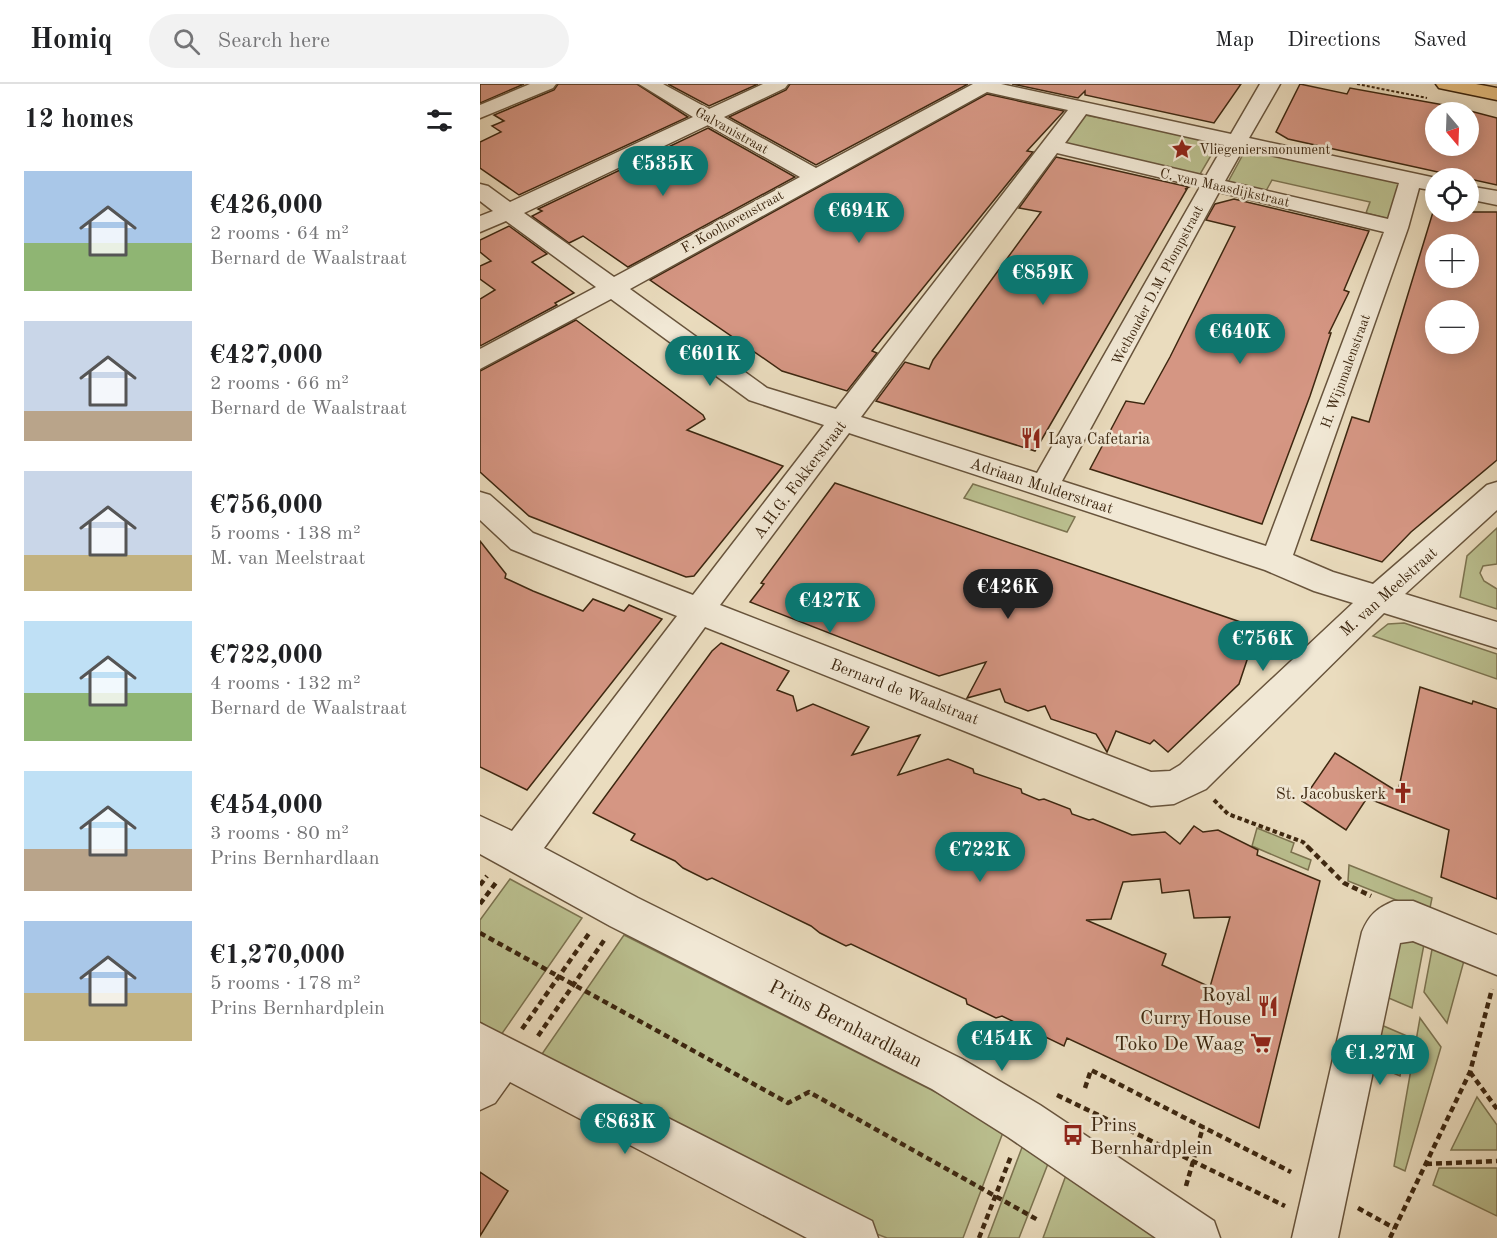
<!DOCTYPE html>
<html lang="en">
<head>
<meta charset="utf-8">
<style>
	:root { --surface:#fff; --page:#f2f2f2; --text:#202124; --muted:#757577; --line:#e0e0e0; --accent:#0f766e }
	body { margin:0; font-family:"Old Standard TT",serif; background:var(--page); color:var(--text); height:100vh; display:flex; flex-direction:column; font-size:22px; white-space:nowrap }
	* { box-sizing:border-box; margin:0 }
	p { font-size:20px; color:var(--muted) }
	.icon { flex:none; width:33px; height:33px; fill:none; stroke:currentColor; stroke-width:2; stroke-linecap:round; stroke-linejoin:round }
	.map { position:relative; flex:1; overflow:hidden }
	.panel { display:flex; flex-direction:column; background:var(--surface); width:480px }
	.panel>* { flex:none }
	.needle { width:39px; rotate:161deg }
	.fabs { position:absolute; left:945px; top:18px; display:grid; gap:12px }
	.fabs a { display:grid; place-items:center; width:54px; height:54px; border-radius:50%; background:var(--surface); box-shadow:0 3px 15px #0003; font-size:30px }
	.price { position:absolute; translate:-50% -51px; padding:0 14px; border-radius:21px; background:var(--accent); color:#fff; font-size:20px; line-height:39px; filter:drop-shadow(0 2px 3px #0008) }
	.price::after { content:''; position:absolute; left:50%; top:36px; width:18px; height:14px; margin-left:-9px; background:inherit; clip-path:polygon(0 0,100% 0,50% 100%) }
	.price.on { background:#222; color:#fff }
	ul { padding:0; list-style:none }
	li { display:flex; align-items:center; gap:18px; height:150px; padding:0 24px }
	li span { display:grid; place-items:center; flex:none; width:168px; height:120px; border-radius:0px; color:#555 }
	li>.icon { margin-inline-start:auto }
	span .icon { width:72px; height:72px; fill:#fffc; stroke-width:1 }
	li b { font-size:26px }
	h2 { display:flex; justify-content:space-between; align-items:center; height:72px; padding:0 24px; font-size:26px }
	header { display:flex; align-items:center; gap:36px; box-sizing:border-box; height:84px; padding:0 30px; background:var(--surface); border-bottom:2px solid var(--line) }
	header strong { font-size:28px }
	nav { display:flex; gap:33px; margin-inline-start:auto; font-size:21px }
	.search { width:420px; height:54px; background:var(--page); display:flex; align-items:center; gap:15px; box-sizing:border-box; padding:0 21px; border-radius:33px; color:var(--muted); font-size:22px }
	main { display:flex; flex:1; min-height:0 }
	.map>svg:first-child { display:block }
	.green { fill:#babf8f; stroke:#7c7350; stroke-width:1.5 }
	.building { fill:#d59683; stroke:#3d2710; stroke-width:1.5; fill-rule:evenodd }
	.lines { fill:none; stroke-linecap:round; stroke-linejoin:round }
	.minor-casing { stroke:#68543c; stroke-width:3 }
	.major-casing { stroke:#3d2710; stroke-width:3 }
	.path-far2 { stroke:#3d2710; stroke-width:2; stroke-dasharray:3 2; stroke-linecap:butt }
	.path-far1 { stroke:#3d2710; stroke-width:4; stroke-dasharray:4.5 3; stroke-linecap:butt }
	.path { stroke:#3d2710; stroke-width:4.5; stroke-dasharray:6 4; stroke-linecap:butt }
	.minor { fill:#f1e8d5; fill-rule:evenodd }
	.major { fill:#e5be7f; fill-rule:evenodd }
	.labels { text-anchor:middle; stroke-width:5; stroke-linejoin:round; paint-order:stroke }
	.far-street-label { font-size:14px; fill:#3d2710; stroke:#f1e8d5 }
	.far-poi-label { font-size:14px; fill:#3d2710; stroke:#f1e8d5; text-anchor:start }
	.poi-label { font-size:16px; fill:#3d2710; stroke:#f1e8d5; text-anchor:start }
	.street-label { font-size:16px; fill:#3d2710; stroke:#f1e8d5 }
	.near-poi-label { font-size:20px; fill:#3d2710; stroke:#f1e8d5; text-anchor:end }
	.near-street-label { font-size:20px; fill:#3d2710; stroke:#f1e8d5 }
</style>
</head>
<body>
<header>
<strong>Homiq</strong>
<div class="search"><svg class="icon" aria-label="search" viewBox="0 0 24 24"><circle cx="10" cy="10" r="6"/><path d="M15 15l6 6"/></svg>Search here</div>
<nav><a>Map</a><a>Directions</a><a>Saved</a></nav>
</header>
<main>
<section class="panel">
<h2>12 homes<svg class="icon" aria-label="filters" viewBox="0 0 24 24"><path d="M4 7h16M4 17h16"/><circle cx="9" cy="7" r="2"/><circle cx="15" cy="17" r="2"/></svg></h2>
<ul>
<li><span style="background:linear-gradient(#a9c7e8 60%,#8fb573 0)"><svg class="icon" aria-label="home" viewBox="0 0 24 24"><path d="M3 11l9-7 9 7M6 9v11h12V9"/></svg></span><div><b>€426,000</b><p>2 rooms · 64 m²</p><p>Bernard de Waalstraat</p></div></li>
<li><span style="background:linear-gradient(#c9d6e8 75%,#b9a48a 0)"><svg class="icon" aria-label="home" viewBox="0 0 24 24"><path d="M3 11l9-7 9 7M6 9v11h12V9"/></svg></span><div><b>€427,000</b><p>2 rooms · 66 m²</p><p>Bernard de Waalstraat</p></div></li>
<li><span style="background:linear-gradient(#c9d6e8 70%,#c2b280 0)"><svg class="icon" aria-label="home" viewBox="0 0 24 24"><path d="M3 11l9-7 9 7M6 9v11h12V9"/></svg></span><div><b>€756,000</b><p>5 rooms · 138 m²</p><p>M. van Meelstraat</p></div></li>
<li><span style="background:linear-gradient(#bfe0f5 60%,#8fb573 0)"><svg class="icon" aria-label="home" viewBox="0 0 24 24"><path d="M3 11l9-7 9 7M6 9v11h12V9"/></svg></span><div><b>€722,000</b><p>4 rooms · 132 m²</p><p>Bernard de Waalstraat</p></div></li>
<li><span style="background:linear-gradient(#bfe0f5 65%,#b9a48a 0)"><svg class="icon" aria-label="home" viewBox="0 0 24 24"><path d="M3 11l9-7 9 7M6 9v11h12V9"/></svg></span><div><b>€454,000</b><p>3 rooms · 80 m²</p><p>Prins Bernhardlaan</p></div></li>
<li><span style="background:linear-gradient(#a9c7e8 60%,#c2b280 0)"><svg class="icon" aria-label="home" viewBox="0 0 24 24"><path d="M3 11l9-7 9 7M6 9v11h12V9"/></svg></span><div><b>€1,270,000</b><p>5 rooms · 178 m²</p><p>Prins Bernhardplein</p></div></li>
</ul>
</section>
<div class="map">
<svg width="1017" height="1154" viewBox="0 0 1017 1154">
	<rect width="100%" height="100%" fill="#eadcbe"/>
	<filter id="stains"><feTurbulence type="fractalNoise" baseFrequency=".00333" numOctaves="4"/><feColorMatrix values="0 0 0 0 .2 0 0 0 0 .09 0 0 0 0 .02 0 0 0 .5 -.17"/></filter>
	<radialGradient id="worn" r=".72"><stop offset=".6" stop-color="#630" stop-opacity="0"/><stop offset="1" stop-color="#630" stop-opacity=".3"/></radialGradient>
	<g class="green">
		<path d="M605 31 739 58 719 92 585 60Z"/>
		<path d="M766 65 921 99 909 135 886 129 890 118 792 96 786 107 748 98Z"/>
		<path d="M493 400 595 433 587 448 484 414Z"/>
		<path d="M1017 444V480L1003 482 1000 489 1004 497 1017 505V525L980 513 987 472Z"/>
		<path d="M924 539 1017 570V595L893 552 908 540Z"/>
		<path d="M777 744 814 759 811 768 831 776 828 786 772 762Z"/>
		<path d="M869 781 952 814 949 829 868 797Z"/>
		<path d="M30 795 102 834 21 951 0 938V836Z"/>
		<path d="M144 851 525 1043 483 1154H407L371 1140 62 970Z"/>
		<path d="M945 855 932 924 904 912 916 859Z"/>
		<path d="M953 860 985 873 967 939 944 908Z"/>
		<path d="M940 934 961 963 925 1087 914 1082Z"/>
		<path d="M899 940 927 952 920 992 892 980Z"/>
		<path d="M997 1013 1017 1041V1066H971Z"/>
		<path d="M544 1058 571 1072 539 1154H508Z"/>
		<path d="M589 1083 696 1154H563Z"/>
		<path d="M959 1084H1017V1132L953 1101Z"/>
	</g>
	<g class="building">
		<path d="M0 0H44L0 19Z"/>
		<path d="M78 0H157L208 33 39 111 0 84V58L21 48 12 42 24 37 14 31 74 6Z"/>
		<path d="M188 0H278L229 22Z"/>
		<path d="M310 0H488L336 81 249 33 306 6Z"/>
		<path d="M532 0H761L734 39 605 11V7L598 14Z"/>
		<path d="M820 0 867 10 870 4 975 23 1017 34V101L808 55 796 48ZM956 28H988V62H956Z"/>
		<path d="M507 10 584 27 547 67 553 68 392 267 397 269 367 307 302 287 170 196Z"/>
		<path d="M228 44 315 93 148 183 103 152 89 159 52 132 62 127 58 125Z"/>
		<path d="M576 73 709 103 705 105H707L555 367 396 317 425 278 449 285 453 276 561 128 539 124Z"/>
		<path d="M754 115 889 147 864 206 869 208 849 249H851L830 312 782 440 610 385 646 317 664 320 690 273 755 143 726 136 735 120Z"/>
		<path d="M953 128H1017V376L931 448 902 478 831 456 872 333 889 338ZM956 160H988V194H956ZM956 226H988V260H956Z"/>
		<path d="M29 142 67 170 52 178 94 209 75 219 77 221 0 262V215L15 206 0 195V182L11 177 0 168V156Z"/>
		<path d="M96 236 223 331 225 335 207 346 303 382 214 492 206 493 49 432 0 388V287Z"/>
		<path d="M355 399 775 543 777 546 759 600 688 668 674 656 670 660 636 647 627 668 616 650 571 635 565 622 548 627 525 618 520 605 487 614 506 578 459 592 270 518 284 500 281 499Z"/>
		<path d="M0 457 26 490 25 494 53 507 103 527 113 515 144 527 149 521 182 535 47 706 0 683Z"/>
		<path d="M241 559 309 587 297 606 313 612 317 627 333 620 389 643 372 671 440 651 418 691 468 675 493 685 494 689 541 705 542 709 559 716 564 715 590 725 592 730 609 736 613 735 652 751 685 748 700 760 714 742 723 748 738 746 778 766 777 771 840 797 779 1044 587 954 584 962 522 932 516 934 487 920 486 915 371 860 366 862 340 849 331 842 232 794 227 796 203 784 195 777 151 756 155 750 113 729 232 567ZM680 795 682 809 709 806 714 834 750 833 730 903 682 881 686 870 606 836 631 835 643 798Z"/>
		<path d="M940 603 992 620 993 617 1017 625V815L961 793 969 746 887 714 866 746 822 717 855 669 918 708Z"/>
		<path d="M0 1088 28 1107 0 1152Z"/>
	</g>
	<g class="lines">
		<defs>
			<g id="minor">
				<path d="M50 0H76L73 4 0 34V21Z"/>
				<path d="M159 0H183L229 25 283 0H308L305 4 244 33 336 84 493 0H521L751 50 780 0H800L769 54 956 94V107L939 104 928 144 813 471 853 488 893 500 1007 401 1017 398V426L925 510 1017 538V564L904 529 726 705 694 720 671 722 225 543 64 764 158 814 482 975 560 1021 734 1137 740 1154H676L528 1053 452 1005 130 842 0 770V732L32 747 197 532 31 465 0 436V408L10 411 53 449 213 511 344 341 269 316 131 215 0 285V265L116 203 26 137 0 148V132L13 127 0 117V100L8 102 30 118 213 33ZM507 8 588 26 356 325 287 304 150 205ZM606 30 744 61 726 92 585 59ZM228 41 320 93 134 193 44 129ZM763 65 919 99 908 135 745 97ZM577 69 720 103 557 389 381 333ZM739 108 904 148 786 462 582 397ZM369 349 785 486 834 507 873 519 700 681 690 687 671 688 240 521Z"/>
				<path d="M988 102 1017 107V121L988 115Z"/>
				<path d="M914 817H933L1017 851V891L933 857 920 859 858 1154H812L882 848C889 831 897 824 914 817Z"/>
				<path d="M0 939 392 1137 398 1154H327L30 998 15 1019 0 1026Z"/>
			</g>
			<path id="major" d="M956 0H996L1017 4V16L959 4Z"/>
		</defs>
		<use href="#minor" class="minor-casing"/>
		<use href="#major" class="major-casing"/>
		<path class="path-far2" d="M877 0 947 14"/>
		<path class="path-far1" d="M734 716 748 730 823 758 829 764"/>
		<g class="path">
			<path d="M828 763 864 799 891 812"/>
			<path d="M0 801 7 792"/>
			<path d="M0 820 18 796"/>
			<path d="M0 849 308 1019 329 1008 558 1136"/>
			<path d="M42 945 110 848"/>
			<path d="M58 952 125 855"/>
			<path d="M990 988 1017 1025"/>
			<path d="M605 1004 611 986 811 1088"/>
			<path d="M577 1011 805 1122"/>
			<path d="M946 1080 1017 1077"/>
			<path d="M706 1102 723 1043"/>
			<path d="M878 1124 914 1144"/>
			<path d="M499 1154 531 1072"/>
			<path d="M910 1154 990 988 1012 905"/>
		</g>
		<use href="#minor" class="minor"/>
		<use href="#major" class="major"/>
	</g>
	<defs>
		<symbol id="sight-bare" viewBox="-9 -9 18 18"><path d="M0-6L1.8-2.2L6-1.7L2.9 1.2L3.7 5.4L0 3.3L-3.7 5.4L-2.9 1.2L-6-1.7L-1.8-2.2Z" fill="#8f2418" stroke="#f1e8d5" stroke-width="2.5" paint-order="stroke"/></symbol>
		<symbol id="restaurant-bare" viewBox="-9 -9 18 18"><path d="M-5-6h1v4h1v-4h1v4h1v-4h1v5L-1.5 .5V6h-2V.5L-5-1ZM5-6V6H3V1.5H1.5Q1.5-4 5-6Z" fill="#8f2418" stroke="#f1e8d5" stroke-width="2.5" paint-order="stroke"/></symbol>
		<symbol id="church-bare" viewBox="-9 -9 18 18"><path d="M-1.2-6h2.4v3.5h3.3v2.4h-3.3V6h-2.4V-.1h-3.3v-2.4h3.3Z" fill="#8f2418" stroke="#f1e8d5" stroke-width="2.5" paint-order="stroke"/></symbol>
		<symbol id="supermarket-bare" viewBox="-9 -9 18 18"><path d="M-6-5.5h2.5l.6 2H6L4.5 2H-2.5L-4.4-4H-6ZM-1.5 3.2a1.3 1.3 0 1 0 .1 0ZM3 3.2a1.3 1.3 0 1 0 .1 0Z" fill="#8f2418" stroke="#f1e8d5" stroke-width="2.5" paint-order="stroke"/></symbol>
		<symbol id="bus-bare" viewBox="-9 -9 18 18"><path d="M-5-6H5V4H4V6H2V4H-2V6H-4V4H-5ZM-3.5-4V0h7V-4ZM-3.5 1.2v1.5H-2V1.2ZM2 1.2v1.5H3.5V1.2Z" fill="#8f2418" stroke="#f1e8d5" stroke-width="2.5" paint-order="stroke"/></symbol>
	</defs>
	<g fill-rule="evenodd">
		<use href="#sight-bare" x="687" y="50" width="30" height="30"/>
		<use href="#restaurant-bare" x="536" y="339" width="30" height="30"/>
		<use href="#church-bare" x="908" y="694" width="30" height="30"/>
		<use href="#restaurant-bare" x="773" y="907" width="30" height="30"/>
		<use href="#supermarket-bare" x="766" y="944" width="30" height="30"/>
		<use href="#bus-bare" x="578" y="1036" width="30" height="30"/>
	</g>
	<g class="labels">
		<g class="far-street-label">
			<text transform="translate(252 46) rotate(29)" y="5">Galvanistraat</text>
			<text transform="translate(745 103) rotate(13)" y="5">C. van Maasdijkstraat</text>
			<text transform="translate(252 137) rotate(-29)" y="5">F. Koolhovenstraat</text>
			<text transform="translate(677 201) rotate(-62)" y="5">Wethouder D.M. Plompstraat</text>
			<text transform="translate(865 287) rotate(-70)" y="5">H. Wijnmalenstraat</text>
		</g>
		<g class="far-poi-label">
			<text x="719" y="70">Vliegeniersmonument</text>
		</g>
		<g class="poi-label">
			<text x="568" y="360">Laya Cafetaria</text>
			<text x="906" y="715" text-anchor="end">St. Jacobuskerk</text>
		</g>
		<g class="street-label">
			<text transform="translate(319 395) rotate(-53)" y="6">A.H.G. Fokkerstraat</text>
			<text transform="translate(562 401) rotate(18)" y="6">Adriaan Mulderstraat</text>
			<text transform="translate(908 507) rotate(-42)" y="6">M. van Meelstraat</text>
			<text transform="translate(425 607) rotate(21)" y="6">Bernard de Waalstraat</text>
		</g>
		<g class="near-poi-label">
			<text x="771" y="917">Royal<tspan x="771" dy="23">Curry House</tspan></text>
			<text x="764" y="966">Toko De Waag</text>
			<text x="610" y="1047" text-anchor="start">Prins<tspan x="610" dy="23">Bernhardplein</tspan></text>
		</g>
		<g class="near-street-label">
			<text transform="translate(366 939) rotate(27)" y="7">Prins Bernhardlaan</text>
		</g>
	</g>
	<rect width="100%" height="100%" filter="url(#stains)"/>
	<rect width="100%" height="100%" fill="url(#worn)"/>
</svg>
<div class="fabs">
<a><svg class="needle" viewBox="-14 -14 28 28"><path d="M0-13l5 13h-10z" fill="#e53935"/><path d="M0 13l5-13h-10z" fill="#757577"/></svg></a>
<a><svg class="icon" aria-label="locate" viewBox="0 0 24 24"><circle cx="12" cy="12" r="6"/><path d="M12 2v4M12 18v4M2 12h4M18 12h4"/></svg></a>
<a>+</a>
<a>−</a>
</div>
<b class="price" style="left:183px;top:113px">€535K</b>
<b class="price" style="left:379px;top:160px">€694K</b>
<b class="price" style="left:563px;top:222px">€859K</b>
<b class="price" style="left:760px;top:281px">€640K</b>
<b class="price" style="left:230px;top:303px">€601K</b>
<b class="price on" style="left:528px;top:536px">€426K</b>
<b class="price" style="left:350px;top:550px">€427K</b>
<b class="price" style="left:783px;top:588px">€756K</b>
<b class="price" style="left:500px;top:799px">€722K</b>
<b class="price" style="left:522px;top:988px">€454K</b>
<b class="price" style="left:900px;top:1002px">€1.27M</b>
<b class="price" style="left:145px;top:1071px">€863K</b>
</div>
</main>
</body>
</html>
